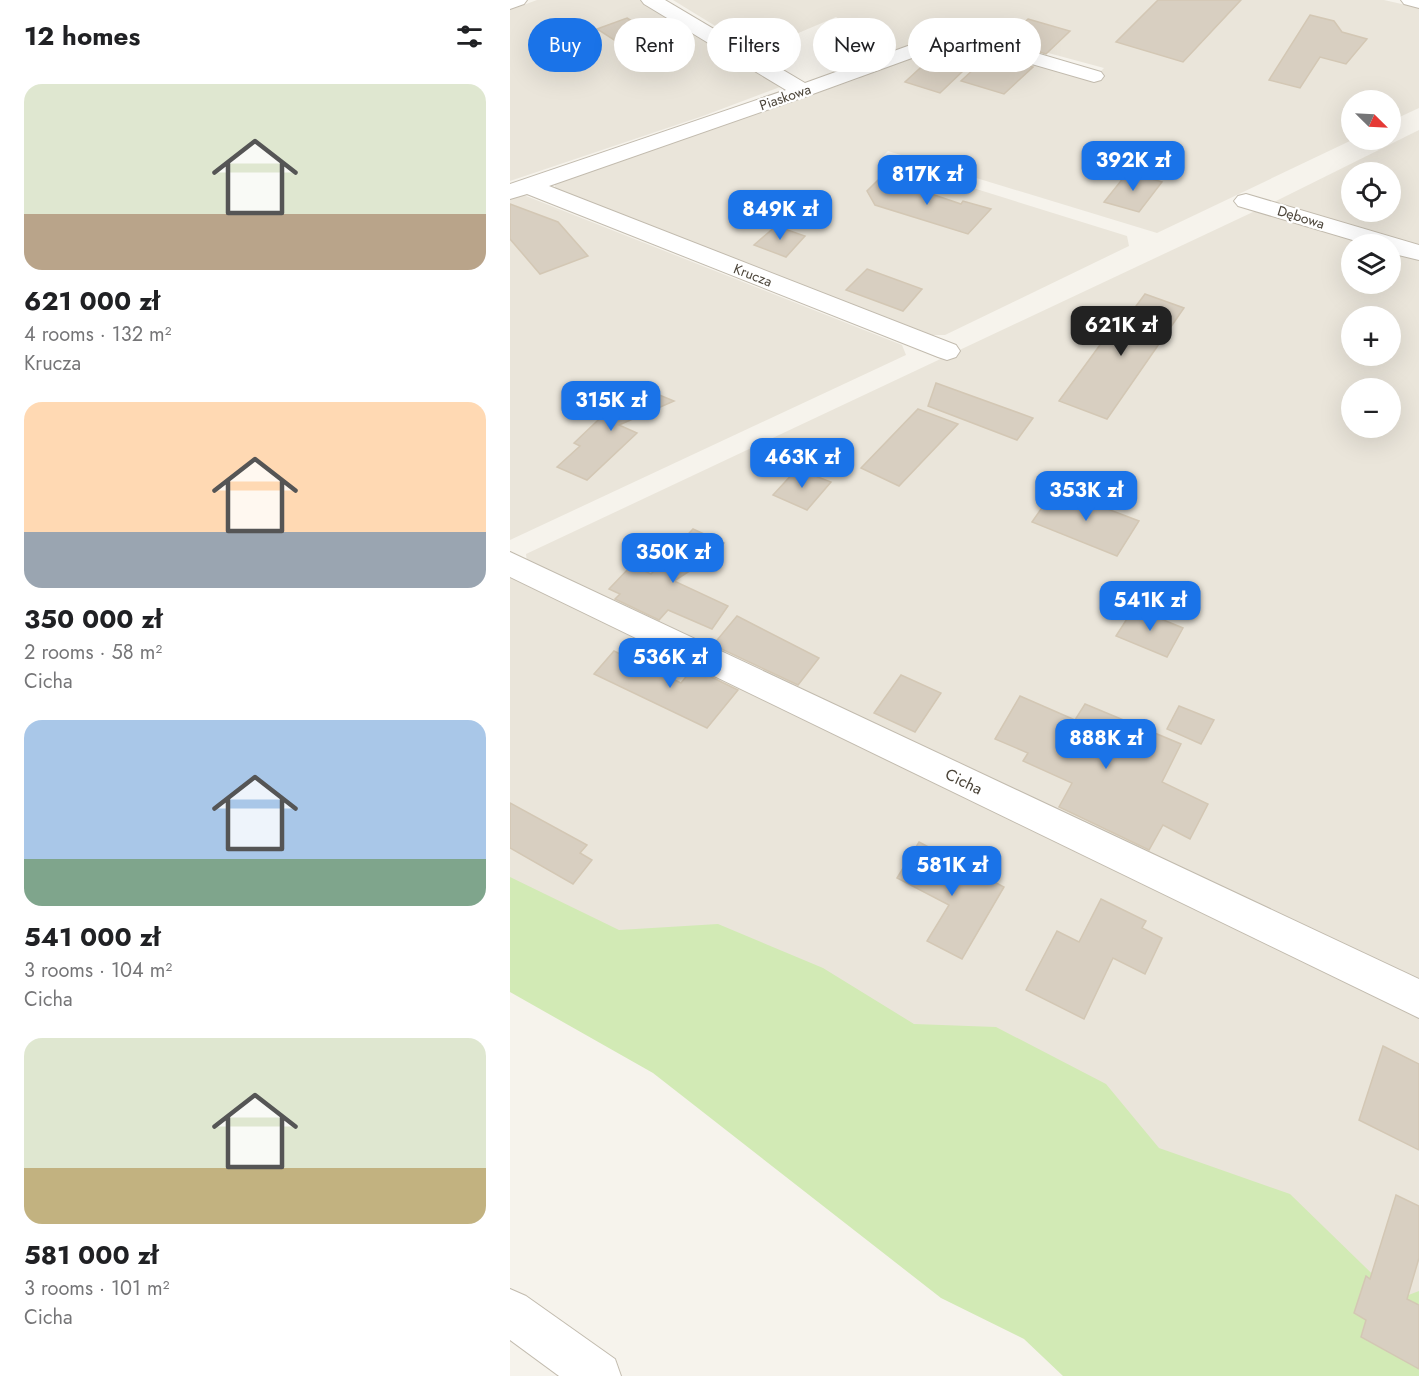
<!DOCTYPE html>
<html lang="en">
<head>
<meta charset="utf-8">
<style>
	:root { --surface:#fff; --page:#f6f6f6; --text:#202124; --muted:#757577; --accent:#1a73e8 }
	body { margin:0; font-family:Jost,sans-serif; background:var(--page); color:var(--text); height:100vh; display:flex; flex-direction:column; font-size:22px; white-space:nowrap }
	* { box-sizing:border-box; margin:0 }
	p { font-size:20px; color:var(--muted) }
	.icon { flex:none; width:33px; height:33px; fill:none; stroke:currentColor; stroke-width:2; stroke-linecap:round; stroke-linejoin:round }
	.map { position:relative; flex:1; overflow:hidden }
	.details { display:flex; flex-direction:column; background:var(--surface); width:510px }
	.details>* { flex:none }
	.top-card { position:absolute; left:18px; top:18px; width:570px; height:54px; display:flex; gap:12px }
	.needle { width:39px; rotate:114deg }
	.tools { position:absolute; left:831px; top:90px; display:grid; gap:12px }
	.tools a { display:grid; place-items:center; width:60px; height:60px; border-radius:50%; background:var(--surface); box-shadow:0 6px 24px #0002; font-size:30px }
	.price { position:absolute; translate:-50% -51px; padding:0 14px; border-radius:12px; background:var(--accent); color:#fff; font-size:20px; line-height:39px; filter:drop-shadow(0 2px 3px #0008) }
	.price::after { content:''; position:absolute; left:50%; top:36px; width:18px; height:14px; margin-left:-9px; background:inherit; clip-path:polygon(0 0,100% 0,50% 100%) }
	.price.active { background:#222; color:#fff }
	ul { padding:0; list-style:none }
	li { display:grid; align-content:center; gap:12px; height:318px; padding:0 24px }
	li span { display:grid; place-items:center; height:186px; border-radius:18px; color:#555 }
	li>.icon { margin-inline-start:auto }
	span .icon { width:108px; height:108px; fill:#fffc; stroke-width:1 }
	li b { font-size:26px }
	h2 { display:flex; justify-content:space-between; align-items:center; height:72px; padding:0 24px; font-size:26px }
	.tag { padding:0 21px; border-radius:27px; background:var(--surface); box-shadow:0 6px 24px #0002; font-size:21px; line-height:54px }
	.tag.active { background:var(--accent); color:#fff }
	main { display:flex; flex:1; min-height:0 }
	.map>svg:first-child { display:block }
	.residential { fill:#eae5da; fill-rule:evenodd }
	.green { fill:#d2eab5 }
	.building { fill:#d8cfc1; stroke:#d3c7b4; stroke-width:1.5 }
	.lines { fill:none; stroke-linecap:round; stroke-linejoin:round }
	.minor-casing { stroke:#c2bbae; stroke-width:2 }
	.minor { fill:#fff; fill-rule:evenodd }
	.labels { text-anchor:middle; stroke-width:4.5; stroke-linejoin:round; paint-order:stroke }
	.far-street-label { font-size:14px; fill:#4b4439; stroke:#fff }
	.street-label { font-size:16px; fill:#4b4439; stroke:#fff }
</style>
</head>
<body>
<main>
<section class="details">
<h2>12 homes<svg class="icon" aria-label="filters" viewBox="0 0 24 24"><path d="M4 7h16M4 17h16"/><circle cx="9" cy="7" r="2"/><circle cx="15" cy="17" r="2"/></svg></h2>
<ul>
<li><span style="background:linear-gradient(#dfe7d0 70%,#b9a48a 0)"><svg class="icon" aria-label="home" viewBox="0 0 24 24"><path d="M3 11l9-7 9 7M6 9v11h12V9"/></svg></span><div><b>621 000 zł</b><p>4 rooms · 132 m²</p><p>Krucza</p></div></li>
<li><span style="background:linear-gradient(#ffd9b3 70%,#9aa5b1 0)"><svg class="icon" aria-label="home" viewBox="0 0 24 24"><path d="M3 11l9-7 9 7M6 9v11h12V9"/></svg></span><div><b>350 000 zł</b><p>2 rooms · 58 m²</p><p>Cicha</p></div></li>
<li><span style="background:linear-gradient(#a9c7e8 75%,#7fa58c 0)"><svg class="icon" aria-label="home" viewBox="0 0 24 24"><path d="M3 11l9-7 9 7M6 9v11h12V9"/></svg></span><div><b>541 000 zł</b><p>3 rooms · 104 m²</p><p>Cicha</p></div></li>
<li><span style="background:linear-gradient(#dfe7d0 70%,#c2b280 0)"><svg class="icon" aria-label="home" viewBox="0 0 24 24"><path d="M3 11l9-7 9 7M6 9v11h12V9"/></svg></span><div><b>581 000 zł</b><p>3 rooms · 101 m²</p><p>Cicha</p></div></li>
</ul>
</section>
<div class="map">
<svg width="909" height="1376" viewBox="0 0 909 1376">
	<rect width="100%" height="100%" fill="#f6f3ec"/>
	<g class="residential">
		<path d="M27 0H130L270 87 193 116 0 181V10Z"/>
		<path d="M163 0H874L909 8V108L881 121 880 100H842V140L647 233 378 151 370 159 617 236 619 246 435 335H422L45 189V180L348 79 354 74 440 41 581 81 594 68 464 33 447 24 440 30 389 50 375 53 326 17 246 51Z"/>
		<path d="M909 130V247L765 204 764 202ZM842 172H880V212H842Z"/>
		<path d="M6 192 392 345 396 355 0 540V194Z"/>
		<path d="M743 212H755L863 244H842V284H880L881 250 909 258V989L17 562 16 554ZM842 316H880V356H842ZM842 388H880V428H842Z"/>
		<path d="M0 576 909 1012V1376L0 886Z"/>
	</g>
	<path class="green" d="M0 877 109 930 208 924 313 968 404 1024 486 1027 596 1084 649 1148 780 1194 888 1299 909 1291V1376H553L514 1339 431 1298 143 1073 0 992Z"/>
	<g class="building">
		<path d="M648 0H731L673 62 606 42Z"/>
		<path d="M800 15 824 21 832 32 857 39 836 64 810 57 790 88 759 80Z"/>
		<path d="M117 18 144 35 115 47 87 29Z"/>
		<path d="M518 19 560 31 536 54 494 41Z"/>
		<path d="M480 54 523 67 494 94 451 81Z"/>
		<path d="M421 58 456 68 430 93 395 82Z"/>
		<path d="M618 172 652 182 629 212 594 202Z"/>
		<path d="M371 177 451 204 453 201 481 209 458 234 365 205 357 191Z"/>
		<path d="M0 204 48 222 78 256 30 274 0 239Z"/>
		<path d="M266 226 295 236 276 257 244 245Z"/>
		<path d="M357 269 412 289 393 311 336 290Z"/>
		<path d="M635 294 674 308 597 419 549 401 609 319 615 321Z"/>
		<path d="M426 383 523 418 507 440 418 406Z"/>
		<path d="M125 385 164 401 109 425 127 433 77 480 47 467 70 446 64 443Z"/>
		<path d="M408 409 448 424 389 486 351 468Z"/>
		<path d="M287 469 321 482 297 510 263 495Z"/>
		<path d="M545 489 629 521 607 556 522 522Z"/>
		<path d="M183 529 214 543 200 558 164 581 218 606 202 629 158 610 149 620 105 599 110 594 99 589 122 565 141 574Z"/>
		<path d="M624 608 673 628 657 657 606 636Z"/>
		<path d="M227 616 309 658 288 685 203 645Z"/>
		<path d="M104 651 171 683 183 668 228 690 197 728 84 674Z"/>
		<path d="M391 675 431 693 405 732 364 713Z"/>
		<path d="M510 696 565 720 575 704 671 744 652 782 698 804 680 839 653 825 639 850 549 807 562 783 513 761 518 753 485 739Z"/>
		<path d="M669 706 704 720 691 744 657 729Z"/>
		<path d="M0 803 77 845 70 853 82 860 63 884 0 848Z"/>
		<path d="M409 842 494 887 452 959 417 941 439 905 387 878Z"/>
		<path d="M591 899 636 921 632 928 652 938 635 974 603 958 574 1019 516 990 547 931 569 942Z"/>
		<path d="M873 1046 909 1064V1150L849 1120Z"/>
		<path d="M886 1195 909 1206V1258L897 1299 909 1305V1369L851 1337 856 1320 844 1313 856 1276 860 1279Z"/>
	</g>
	<g class="lines">
		<defs>
			<g id="minor">
				<path d="M0 0H17L14 4 0 9Z"/>
				<path d="M131 0H155L295 83 445 29 591 72 594 76 591 80 584 82 446 42 300 95 39 186 446 345 450 351 446 357 437 360 428 357 17 194 0 199V184L276 90 134 4Z"/>
				<path d="M891 0H909V8L894 4Z"/>
				<path d="M736 194 909 245V260L880 253V244H856L728 206 724 201 728 196Z"/>
				<path d="M0 552 909 979V1018L0 577Z"/>
				<path d="M0 1289 16 1296 105 1359 111 1376H49L0 1340Z"/>
			</g>
		</defs>
		<use href="#minor" class="minor-casing"/>
		<use href="#minor" class="minor"/>
	</g>
	<g class="labels">
		<g class="far-street-label">
			<text transform="translate(275 97) rotate(-19)" y="5">Piaskowa</text>
			<text transform="translate(791 217) rotate(17)" y="5">Dębowa</text>
			<text transform="translate(243 275) rotate(21)" y="5">Krucza</text>
		</g>
		<g class="street-label">
			<text transform="translate(454 781) rotate(26)" y="6">Cicha</text>
		</g>
	</g>
</svg>
<div class="tools">
<a><svg class="needle" viewBox="-14 -14 28 28"><path d="M0-13l5 13h-10z" fill="#e53935"/><path d="M0 13l5-13h-10z" fill="#757577"/></svg></a>
<a><svg class="icon" aria-label="locate" viewBox="0 0 24 24"><circle cx="12" cy="12" r="6"/><path d="M12 2v4M12 18v4M2 12h4M18 12h4"/></svg></a>
<a><svg class="icon" aria-label="layers" viewBox="0 0 24 24"><path d="M12 4l9 5-9 5-9-5zM3 14l9 5 9-5"/></svg></a>
<a>+</a>
<a>−</a>
</div>
<b class="price" style="left:623px;top:192px">392K zł</b>
<b class="price" style="left:417px;top:206px">817K zł</b>
<b class="price" style="left:270px;top:241px">849K zł</b>
<b class="price active" style="left:611px;top:357px">621K zł</b>
<b class="price" style="left:101px;top:432px">315K zł</b>
<b class="price" style="left:292px;top:489px">463K zł</b>
<b class="price" style="left:576px;top:522px">353K zł</b>
<b class="price" style="left:163px;top:584px">350K zł</b>
<b class="price" style="left:640px;top:632px">541K zł</b>
<b class="price" style="left:160px;top:689px">536K zł</b>
<b class="price" style="left:596px;top:770px">888K zł</b>
<b class="price" style="left:442px;top:897px">581K zł</b>
<div class="top-card">
<a class="tag active">Buy</a>
<a class="tag">Rent</a>
<a class="tag">Filters</a>
<a class="tag">New</a>
<a class="tag">Apartment</a>
</div>
</div>
</main>
</body>
</html>
